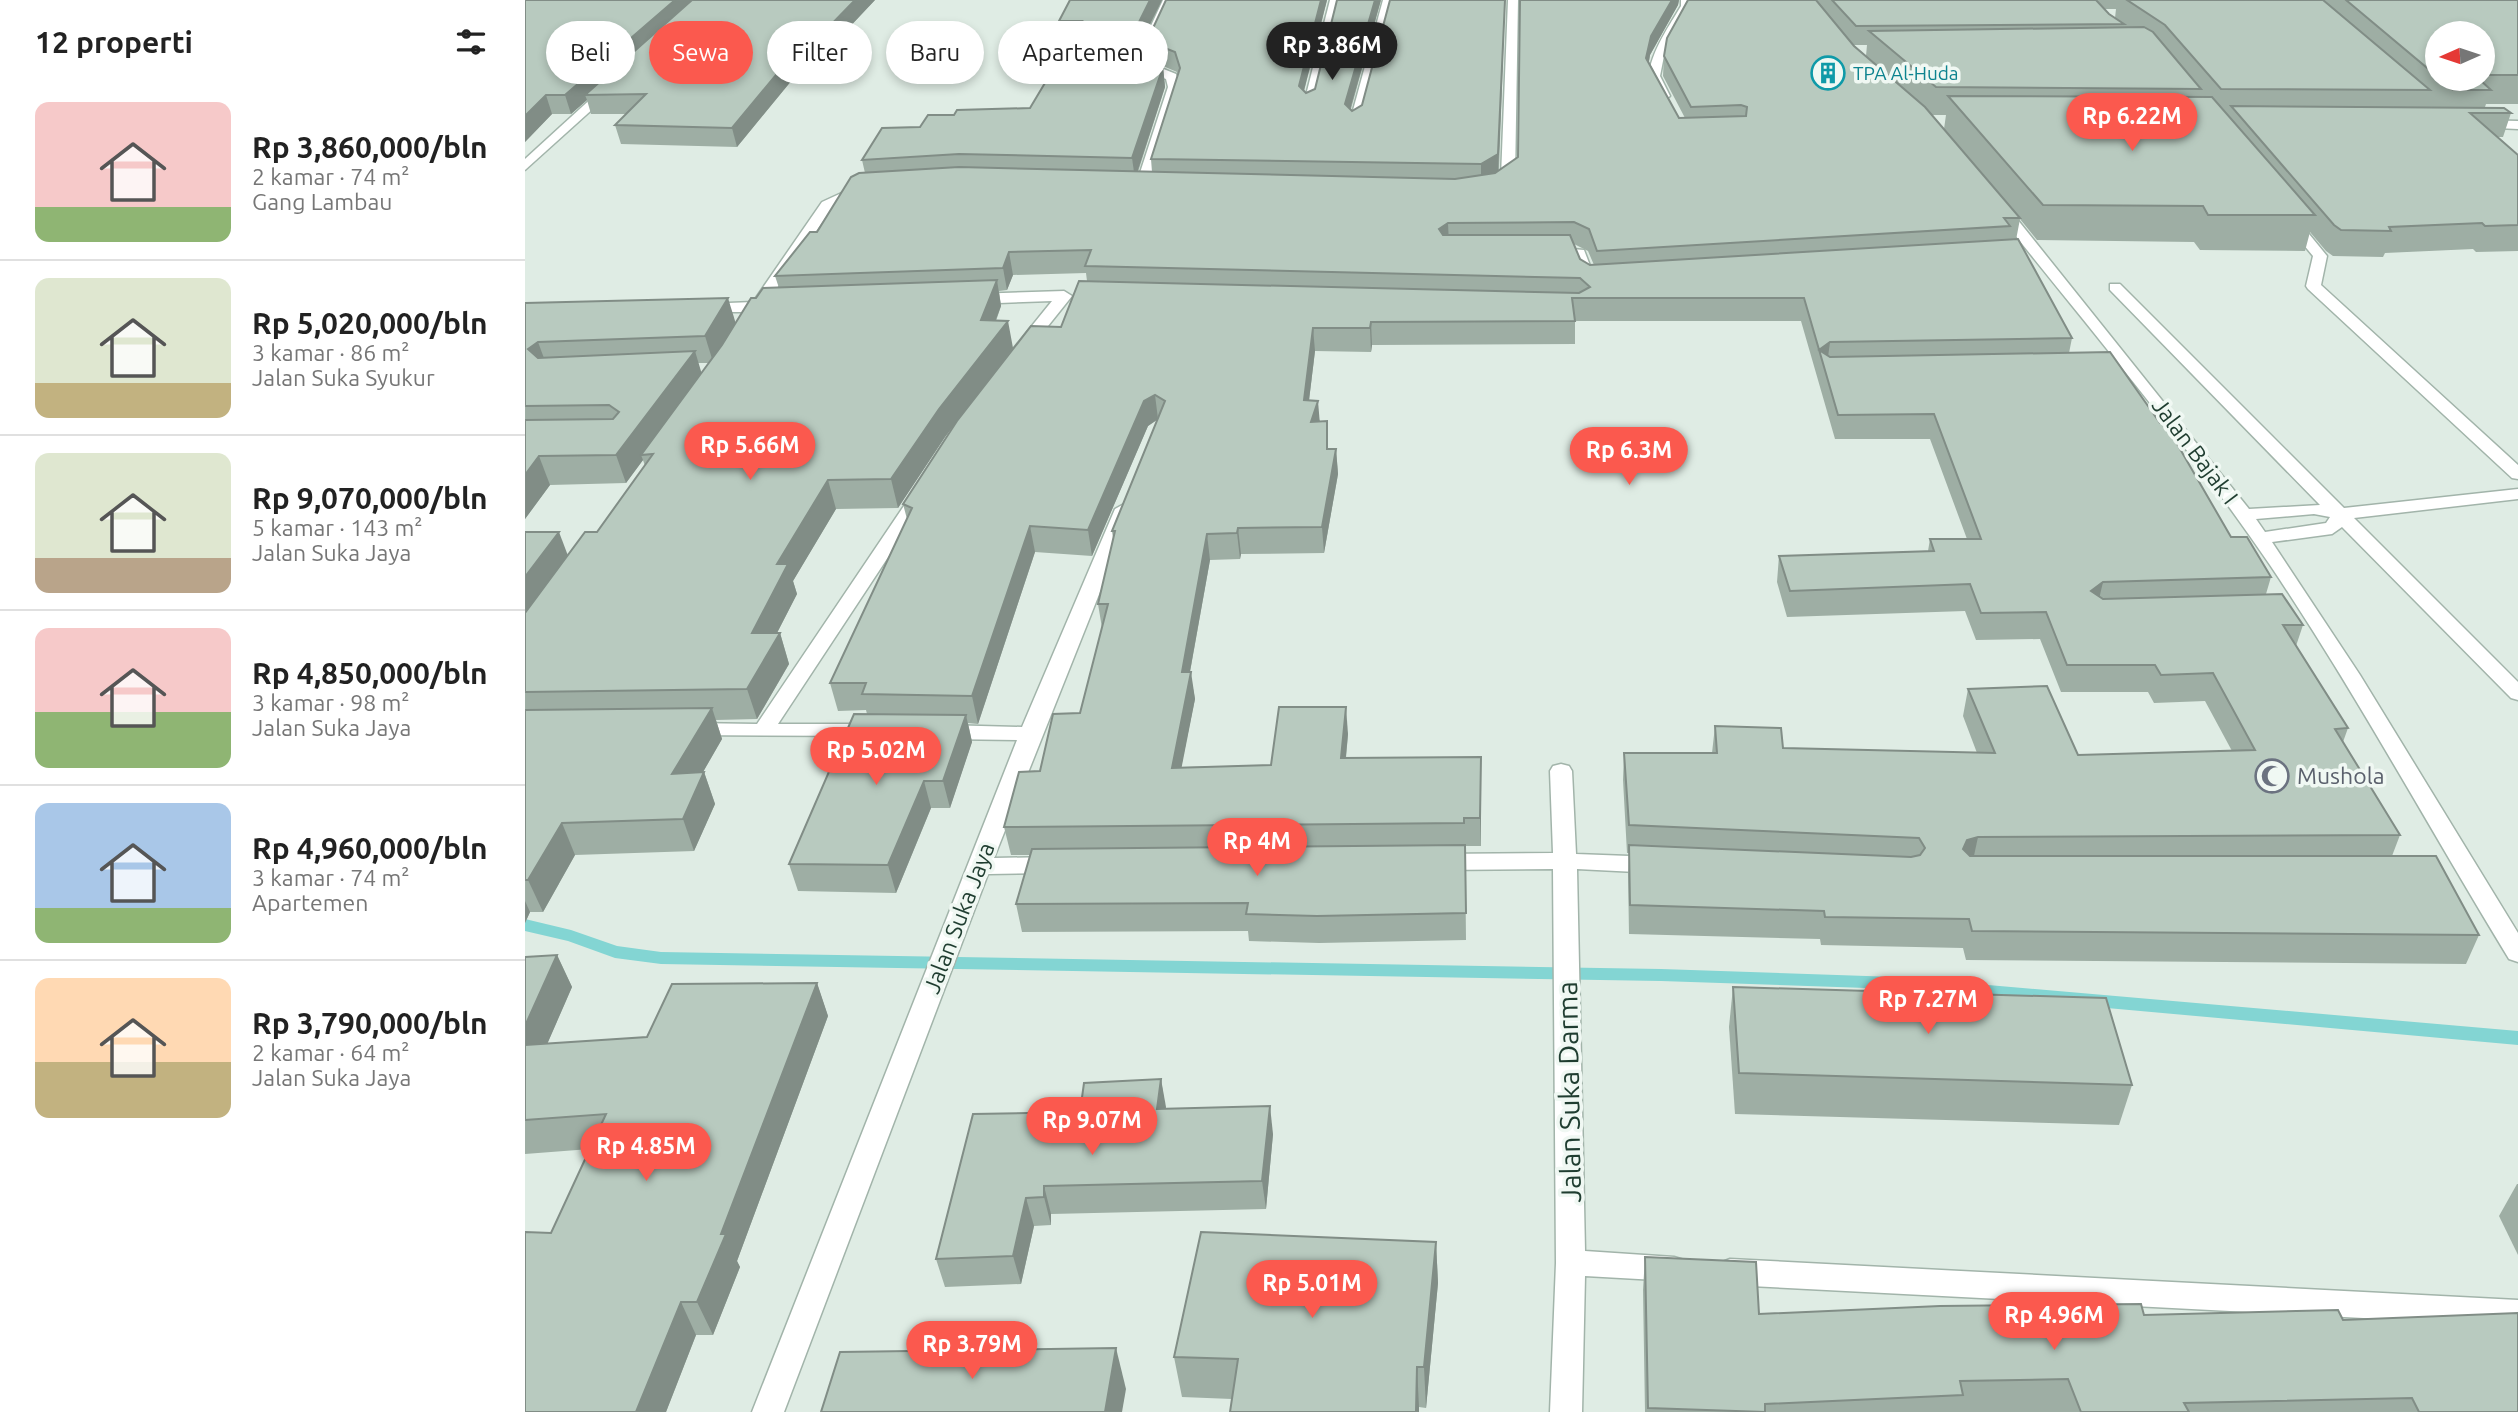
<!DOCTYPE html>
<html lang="id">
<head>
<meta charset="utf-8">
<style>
	:root { --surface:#fff; --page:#f6f6f6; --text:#222; --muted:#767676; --line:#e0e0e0; --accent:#fb594e }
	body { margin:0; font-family:Ubuntu,sans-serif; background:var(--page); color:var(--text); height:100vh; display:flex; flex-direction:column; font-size:26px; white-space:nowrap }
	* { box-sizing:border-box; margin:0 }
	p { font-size:23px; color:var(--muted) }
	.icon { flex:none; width:38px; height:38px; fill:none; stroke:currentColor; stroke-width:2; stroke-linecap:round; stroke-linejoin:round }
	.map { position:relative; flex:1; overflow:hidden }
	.drawer { display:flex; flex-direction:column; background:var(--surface); width:525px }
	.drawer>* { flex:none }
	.banner { position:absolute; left:21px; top:21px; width:665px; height:63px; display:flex; gap:14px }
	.needle { width:46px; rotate:267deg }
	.fabs { position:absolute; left:1900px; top:21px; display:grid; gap:14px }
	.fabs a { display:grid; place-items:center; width:70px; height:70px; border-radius:50%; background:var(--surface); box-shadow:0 4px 10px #0003; font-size:35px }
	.price { position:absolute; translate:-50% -60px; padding:0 16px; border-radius:24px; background:var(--accent); color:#fff; font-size:23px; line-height:46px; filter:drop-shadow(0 2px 4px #0008) }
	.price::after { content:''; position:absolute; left:50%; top:42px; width:21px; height:16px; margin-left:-10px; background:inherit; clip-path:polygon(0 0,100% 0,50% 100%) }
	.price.active { background:#222; color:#fff }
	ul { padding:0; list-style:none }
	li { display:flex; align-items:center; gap:21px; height:175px; padding:0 35px }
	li+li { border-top:2px solid var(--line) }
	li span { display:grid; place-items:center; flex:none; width:196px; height:140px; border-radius:14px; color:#555 }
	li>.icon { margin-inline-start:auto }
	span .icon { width:84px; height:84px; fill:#fffc; stroke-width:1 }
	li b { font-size:30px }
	h2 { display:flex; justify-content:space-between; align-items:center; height:84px; padding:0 35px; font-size:30px }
	.chip { padding:0 24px; border-radius:32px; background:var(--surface); box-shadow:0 4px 10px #0003; font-size:24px; line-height:63px }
	.chip.active { background:var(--accent); color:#fff }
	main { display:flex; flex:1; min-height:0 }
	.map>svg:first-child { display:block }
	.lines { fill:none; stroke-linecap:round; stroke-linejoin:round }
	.stream { fill:#83d5d3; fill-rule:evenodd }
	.minor-casing { stroke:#a2b4aa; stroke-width:3 }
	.tertiary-casing { stroke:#a2b4aa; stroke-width:3 }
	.minor { fill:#fff; fill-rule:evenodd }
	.tertiary { fill:#fff; fill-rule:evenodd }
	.wall { fill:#9eaea4; fill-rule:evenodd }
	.shaded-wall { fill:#818d86 }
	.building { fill:#b8cabf; stroke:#818d86; stroke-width:2 }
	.labels { text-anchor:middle; stroke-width:7; stroke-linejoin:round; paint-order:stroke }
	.far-culture-label { font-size:19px; fill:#0d838f; stroke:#f0f8f3; text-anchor:start }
	.street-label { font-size:23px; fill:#1f3d30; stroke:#f0f8f3 }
	.worship-label { font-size:23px; fill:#5b616d; stroke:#f0f8f3; text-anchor:start }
	.near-street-label { font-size:28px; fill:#1f3d30; stroke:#f0f8f3 }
</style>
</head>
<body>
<main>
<section class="drawer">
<h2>12 properti<svg class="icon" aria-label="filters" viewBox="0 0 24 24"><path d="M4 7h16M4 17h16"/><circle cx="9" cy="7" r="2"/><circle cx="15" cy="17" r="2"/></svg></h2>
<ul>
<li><span style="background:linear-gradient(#f6c9c9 75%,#8fb573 0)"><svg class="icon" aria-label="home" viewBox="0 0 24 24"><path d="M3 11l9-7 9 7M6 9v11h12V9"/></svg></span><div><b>Rp 3,860,000/bln</b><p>2 kamar · 74 m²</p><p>Gang Lambau</p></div></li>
<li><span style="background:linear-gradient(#dfe7d0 75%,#c2b280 0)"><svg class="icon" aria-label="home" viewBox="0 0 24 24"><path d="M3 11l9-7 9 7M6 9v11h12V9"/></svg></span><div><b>Rp 5,020,000/bln</b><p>3 kamar · 86 m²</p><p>Jalan Suka Syukur</p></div></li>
<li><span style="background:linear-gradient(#dfe7d0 75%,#b9a48a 0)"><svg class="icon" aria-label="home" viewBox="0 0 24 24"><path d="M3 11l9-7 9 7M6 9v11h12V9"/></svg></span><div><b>Rp 9,070,000/bln</b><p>5 kamar · 143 m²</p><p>Jalan Suka Jaya</p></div></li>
<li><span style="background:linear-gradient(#f6c9c9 60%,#8fb573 0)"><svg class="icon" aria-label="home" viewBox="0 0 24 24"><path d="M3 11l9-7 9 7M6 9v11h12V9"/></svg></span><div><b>Rp 4,850,000/bln</b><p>3 kamar · 98 m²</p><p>Jalan Suka Jaya</p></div></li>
<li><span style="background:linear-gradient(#a9c7e8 75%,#8fb573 0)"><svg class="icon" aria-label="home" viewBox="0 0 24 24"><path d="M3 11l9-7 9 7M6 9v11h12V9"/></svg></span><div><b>Rp 4,960,000/bln</b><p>3 kamar · 74 m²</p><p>Apartemen</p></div></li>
<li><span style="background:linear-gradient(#ffd9b3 60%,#c2b280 0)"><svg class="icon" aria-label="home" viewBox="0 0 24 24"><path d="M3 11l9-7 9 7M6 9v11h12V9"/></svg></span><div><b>Rp 3,790,000/bln</b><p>2 kamar · 64 m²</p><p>Jalan Suka Jaya</p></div></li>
</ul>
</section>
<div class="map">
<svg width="1993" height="1412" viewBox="0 0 1993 1412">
	<rect width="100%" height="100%" fill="#dfece4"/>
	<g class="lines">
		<path class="stream" d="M0 919 46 930 92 946 136 952 1136 969 1371 977 1993 1031V1045L1371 989 1136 981 136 964 90 958 43 941 0 931Z"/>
		<defs>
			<g id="minor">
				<path d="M638 0H648L621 62 651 74 655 87 625 185 618 189 611 185 643 87 641 79 616 70 609 62Z"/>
				<path d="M805 0H815L790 107 784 111 778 107Z"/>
				<path d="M858 0H868L836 125 830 129 824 125Z"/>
				<path d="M983 0H993L990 178 972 192 965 188 976 177Z"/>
				<path d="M1156 0H1166V6L1139 56 1135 76 1145 96 1139 100C1102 84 1144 27 1156 6Z"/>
				<path d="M1954 120 1993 121V129L1950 127 1948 124Z"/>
				<path d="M334 185 346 188 307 208 243 301 249 303V309L230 315 223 312H174V306L179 304 228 302 297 202Z"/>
				<path d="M1470 204H1480L1724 509 1795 505 1585 290V284H1595L1819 508 1993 489V499L1829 518 1993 682V700L1986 698 1817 527 1807 534 1747 542 1835 675 1993 933V962L1984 959C1904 828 1831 693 1745 565 1662 443 1563 327 1470 210ZM1789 514 1805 517 1801 523 1740 532 1731 519Z"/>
				<path d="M1766 217 1771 218 1802 256 1796 285 1993 465V479L1987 478 1783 289 1781 286 1788 256 1759 221Z"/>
				<path d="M1023 247 1059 250 1069 276 1076 280 1069 284H1059L1048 257 1018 254 1016 251Z"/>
				<path d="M539 291 547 296 503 351 497 353 489 348 527 301 448 304 440 299 448 294Z"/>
				<path d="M397 487 406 492 253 724H348L356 726 359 731 356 736 159 735 156 730 167 723 232 724 391 488Z"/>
				<path d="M599 504 608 509 469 858 529 857 537 859 541 865 537 871 529 873 463 874 259 1412H227L492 740 419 739 408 732 419 725 497 727 590 509Z"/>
				<path d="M1036 764 1044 766 1047 771 1051 854 1131 857 1139 859 1143 865 1139 871 1131 873 1052 869 1060 1251 1149 1257 1159 1260 1164 1269 1159 1278 1149 1281 1060 1276 1057 1412H1025L1031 1263 1028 869 912 870 904 868 900 862 904 856 912 854 1028 853 1025 771 1028 766Z"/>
				<path d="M1205 1259 1993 1300V1326L1205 1285 1195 1281 1190 1272 1195 1263Z"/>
			</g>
			<path id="tertiary" d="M81 85 91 88 0 170V159Z"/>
		</defs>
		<use href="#minor" class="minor-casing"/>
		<use href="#tertiary" class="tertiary-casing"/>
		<use href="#minor" class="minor"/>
		<use href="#tertiary" class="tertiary"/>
	</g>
	<g class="wall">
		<path d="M0 0H350L301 52H290L212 147 96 144 90 125 102 114H66L62 100 46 114H27L0 142Z"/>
		<path d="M545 0H637L611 52 624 57 622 41 641 0H802L779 91 781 93 790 89 856 0 826 109 827 111 837 105 865 0H980L974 171 993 157 995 0H1154L1153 5 1125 55 1124 62 1154 118H1160L1138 76 1139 56 1163 0H1993V104H1961L1960 107 1986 113 1978 137H1973L1993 155V251L1951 252 1948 249 1860 253 1858 257 1808 256 1801 251 1785 232 1780 251 1675 250 1669 242 1512 240 1495 219 1491 240 1547 338 1544 353 1706 537 1746 577 1741 594 1778 625 1771 646 1823 728 1818 742 1875 835 1867 856 1954 935 1941 964 1441 960 1438 948 1296 945 1295 939 1104 934 1103 874 1104 853H1102L1098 780 1099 753H1187L1190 726 1258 748 1452 753 1438 716 1443 689 1553 755 1707 751 1680 701 1629 703 1623 692H1536L1515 639 1451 640 1440 611 1262 617 1252 582 1254 556 1403 551 1405 539H1442L1405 439H1310L1276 321H1050V344L847 345 846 352 790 351 784 400 795 421 803 449H811L813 474 799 553 716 554 715 559 685 560 665 672 670 699 656 767 746 765 823 734 821 758 956 757V846H940L941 940 794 943 724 941 723 931 497 932 491 904 506 855H486L479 827 515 771 555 713 577 628 573 604 588 538 587 531 632 420 623 426 567 556 510 552 453 724 443 723 447 742 425 808H406L371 893 273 891 264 864 342 714 341 710 313 711 305 683 382 519 378 504 432 421 420 437 373 508 311 509 268 581 272 594 252 633H255L264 664 232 719 191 720 197 739 178 772H179L190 804 169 851 50 855 18 912H5L0 923V532L43 555 72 532 120 466 118 460 101 483 25 485 0 519V303L211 323 231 298 254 288 250 276 292 232 340 173 337 160 395 127 429 115 505 108 546 40H537L534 21ZM1579 9H1591L1590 18 1584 14ZM1913 33H1958V79H1913ZM1329 45H1342L1341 56ZM638 66 652 72 653 75 626 159 627 172H613L640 87ZM1407 115H1421L1419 129ZM1049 244 1063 251 1069 265H1065L1055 259ZM561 273 562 281 536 327 488 348 471 321 476 306 474 291 482 290 488 275ZM173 363H184L176 373Z"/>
		<path d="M32 955 47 987 22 1044 122 1037 292 983 303 1016 212 1261 215 1267 188 1335H171L141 1412H0L26 1233 65 1149 0 1154V957Z"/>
		<path d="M1208 987 1607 1085 1594 1125 1210 1114 1204 1027Z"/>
		<path d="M636 1079 640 1109 748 1134 741 1209 526 1214V1225L509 1226 496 1284 420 1287 411 1259 555 1112Z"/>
		<path d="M1992 1184H1993V1255L1974 1216Z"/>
		<path d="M911 1242 913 1283 901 1408 894 1407V1412H705L707 1399 657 1397 649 1357Z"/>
		<path d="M1120 1257 1234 1314 1619 1315 1818 1320 1993 1412H1120L1118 1290Z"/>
	</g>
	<g class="shaded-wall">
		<path d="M150 0H174L60 95 62 100 46 114 40 95Z"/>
		<path d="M330 0H350L301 52 297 34Z"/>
		<path d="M625 0H637L607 61 604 42Z"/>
		<path d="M796 0H802L775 106 774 86Z"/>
		<path d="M850 0H856L821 124 820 104Z"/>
		<path d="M980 0 973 175 956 185V164Z"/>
		<path d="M1147 0H1154L1153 5 1125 55 1121 77V58L1126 36Z"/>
		<path d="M285 34 290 52 212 147 207 128Z"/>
		<path d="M638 67 640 87 610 179 607 158Z"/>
		<path d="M21 95 27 114 0 142V116Z"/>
		<path d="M923 223 924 245 914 229Z"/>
		<path d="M484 252 488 275 482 290 478 268Z"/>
		<path d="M472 280 476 306 461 346 456 320Z"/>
		<path d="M203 298 211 324 188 362 180 336Z"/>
		<path d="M483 321 488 348 420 437 373 508 366 479 414 409Z"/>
		<path d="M846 322 847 345 846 352 845 328Z"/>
		<path d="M788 328 790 351 781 425 779 400Z"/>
		<path d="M13 342 23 369 3 349Z"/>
		<path d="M1305 342 1302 365 1294 350Z"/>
		<path d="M170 351 178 378 116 455 118 460 101 483 91 455Z"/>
		<path d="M630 395 633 419 623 426 567 556 563 530 619 401Z"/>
		<path d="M793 401 795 425 786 422Z"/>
		<path d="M802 421 803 446V474L802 449Z"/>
		<path d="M811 449 813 474 799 553 797 527Z"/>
		<path d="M14 456 25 485 0 519V475Z"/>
		<path d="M303 480 311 509 268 581 272 594 236 664 227 633 252 564Z"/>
		<path d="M505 526 510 552 453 724 447 696Z"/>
		<path d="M713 528 716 554 715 559 712 533Z"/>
		<path d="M34 532 45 561 0 624V577Z"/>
		<path d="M682 534 685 560 660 699 657 672Z"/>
		<path d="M1578 582 1572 608 1566 591Z"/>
		<path d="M255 633 264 664 232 719 222 689Z"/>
		<path d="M666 672 670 699 651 796 647 768Z"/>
		<path d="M821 707 823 734 818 786 816 758Z"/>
		<path d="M187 708 197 739 159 805 147 774Z"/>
		<path d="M441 715 447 742 425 808 418 781Z"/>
		<path d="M956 757V846L955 818Z"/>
		<path d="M179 772 190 804 169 851 158 819Z"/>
		<path d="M399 781 406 808 371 893 363 865Z"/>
		<path d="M37 823 50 855 18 912 3 880Z"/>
		<path d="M1453 837 1447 865 1438 849 1442 840Z"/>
		<path d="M0 901 5 912 0 923Z"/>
		<path d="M32 955 47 987 7 1079 0 1065V1026Z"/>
		<path d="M292 983 303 1016 212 1261 215 1267 188 1335 172 1302 196 1234Z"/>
		<path d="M636 1079 641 1107 638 1137 632 1109Z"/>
		<path d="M745 1106 748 1134 741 1209 737 1181Z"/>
		<path d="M519 1186 526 1214V1225L519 1197Z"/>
		<path d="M501 1198 509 1226 496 1284 488 1256Z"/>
		<path d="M911 1242 913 1283 901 1408 899 1367Z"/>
		<path d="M156 1302 171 1335 141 1412H111Z"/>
		<path d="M591 1348 601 1389 597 1412H580Z"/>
		<path d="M892 1367 894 1407V1412H891Z"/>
	</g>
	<g class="building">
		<path d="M0 0H150L40 95H21L0 116Z"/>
		<path d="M167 0H330L297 34H285L207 128 90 125 121 94 60 95Z"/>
		<path d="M545 0H625L604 42 612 52 636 61 638 67 607 158 434 154 337 160 357 128 395 127 403 115H429L432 110 505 108 557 21H534Z"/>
		<path d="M641 0H796L774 86 781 93 790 89 812 0H850L820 104 827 111 837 105 865 0H980L973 154 956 164 626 159 655 68 650 52 622 41Z"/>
		<path d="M995 0H1147L1126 36 1121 58 1154 118 1221 116 1222 107 1216 105 1166 107 1139 56 1142 38 1163 0H1291L1329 46 1400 107 1495 218H1479L1485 226 1072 251 1064 229 1049 222 923 223 914 229 918 235H1045L1055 259 1065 265 1493 239 1547 338 1305 342 1294 350 1305 357 1585 352 1635 423H1640L1706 537H1722L1746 577 1578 582 1566 591 1578 599 1757 594 1778 625H1758L1823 728 1810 729 1875 835 1453 837 1442 840 1438 849 1445 856H1911L1954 935 1447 931 1444 919 1300 917 1299 911 1105 905 1104 845 1386 857 1395 855 1400 848 1394 838 1104 825 1099 753H1192L1190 726 1256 728 1258 748 1470 753 1443 689 1522 686 1553 755 1730 750 1688 673 1636 675 1630 665H1542L1521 612 1456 613 1445 584 1265 591 1254 556 1409 551 1405 539H1456L1409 414 1313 415 1279 298H1047L1050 321 846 322 845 328H788L779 400 793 401 786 422 802 421V449H811L797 527 713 528 712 533 682 534 657 672H666L647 768 746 765 754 707H821L816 758 956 757 955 818H939V823L479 827 494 772 515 771 528 714 555 713 583 604H573L590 531H587L640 401 630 395 619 401 563 530 505 526 447 696 337 694 341 683H305L387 508 378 504 432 421 506 326 536 327 554 281 1054 293 1065 287 1055 278 560 266 566 250 484 252 478 268 250 276 285 232H292L326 177 334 173 434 167 930 179 970 173 993 157Z"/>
		<path d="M1307 0H1571L1584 14 1599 24 1331 26Z"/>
		<path d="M1602 0H1798L1905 90 1696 89 1640 25Z"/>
		<path d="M1821 0H1993V75H1958V33H1913V77Z"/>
		<path d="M1619 27 1628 32 1676 89 1411 87 1344 31Z"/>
		<path d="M1915 79H1954L1966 90H1928Z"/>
		<path d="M1423 96 1687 97 1790 215H1683L1678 206 1518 205Z"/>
		<path d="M1706 106 1979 108 1986 113H1945L1993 155V225L1960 226 1957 223 1864 227 1866 231 1816 230 1809 225Z"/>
		<path d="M472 280 456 320 483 321 414 409 366 479 303 480 252 564H263L227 633H255L222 689 0 692V613L60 532H72L128 454 116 455 197 345 226 298H231L238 288Z"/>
		<path d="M203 298 180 336 13 342 3 349 13 358 170 351 91 455 14 456 0 475V420L88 419 94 412 84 405 0 406V303Z"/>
		<path d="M0 532H34L0 577Z"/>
		<path d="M187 708 147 774 179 772 158 819 37 823 3 880H0V710Z"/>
		<path d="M329 714 441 715 418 781H399L363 865 264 864Z"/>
		<path d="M940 845 941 913 792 916 721 914 723 903 491 904 507 849Z"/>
		<path d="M32 955 0 1026V957Z"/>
		<path d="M292 983 196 1234H201L172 1302H156L111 1412H0V1232L26 1233 81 1114 0 1120V1045L122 1037 147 984Z"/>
		<path d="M1208 987 1581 998 1607 1085 1214 1073Z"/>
		<path d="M636 1079 632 1109 745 1106 737 1181 519 1186V1197L501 1198 488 1256 411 1259 448 1114 555 1112 559 1083Z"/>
		<path d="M676 1232 911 1242 899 1367H892L891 1412H705L713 1359 649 1357Z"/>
		<path d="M1120 1257 1231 1262 1234 1314 1415 1306 1616 1304 1619 1315 1813 1310 1818 1320 1993 1313V1412H1894L1887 1398 1659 1403 1664 1412H1556L1543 1379 1435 1381 1438 1395 1240 1404V1412L1123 1408Z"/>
		<path d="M591 1348 580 1412H296L315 1352Z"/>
	</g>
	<defs>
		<symbol id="building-ring" viewBox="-11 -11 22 22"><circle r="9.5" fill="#f0f8f3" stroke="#0f9aa8" stroke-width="1.5"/><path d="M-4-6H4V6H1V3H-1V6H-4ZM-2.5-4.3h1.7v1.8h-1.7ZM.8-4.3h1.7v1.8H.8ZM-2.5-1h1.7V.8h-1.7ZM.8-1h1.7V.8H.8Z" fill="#0f9aa8"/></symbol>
		<symbol id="mosque-ring" viewBox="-11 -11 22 22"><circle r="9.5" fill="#f0f8f3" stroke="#6b7280" stroke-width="1.5"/><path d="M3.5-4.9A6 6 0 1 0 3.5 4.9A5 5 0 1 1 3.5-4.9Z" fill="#6b7280"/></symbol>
	</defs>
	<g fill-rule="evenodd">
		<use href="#building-ring" x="1284" y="54" width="38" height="38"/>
		<use href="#mosque-ring" x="1728" y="757" width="38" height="38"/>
	</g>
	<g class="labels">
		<g class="far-culture-label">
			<text x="1328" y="80">TPA Al-Huda</text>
		</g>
		<g class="street-label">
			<text transform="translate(1670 451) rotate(53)" y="8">Jalan Bajak I</text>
			<text transform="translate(434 918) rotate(-69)" y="8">Jalan Suka Jaya</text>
		</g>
		<g class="worship-label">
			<text x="1772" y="784">Mushola</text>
		</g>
		<g class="near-street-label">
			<text transform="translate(1044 1092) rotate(-91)" y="10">Jalan Suka Darma</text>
		</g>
	</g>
</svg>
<div class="fabs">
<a><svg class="needle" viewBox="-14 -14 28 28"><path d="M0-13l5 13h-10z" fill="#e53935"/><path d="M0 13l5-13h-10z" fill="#767676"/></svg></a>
</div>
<b class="price active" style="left:807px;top:82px">Rp 3.86M</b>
<b class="price" style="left:1607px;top:153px">Rp 6.22M</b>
<b class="price" style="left:225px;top:482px">Rp 5.66M</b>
<b class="price" style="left:1104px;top:487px">Rp 6.3M</b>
<b class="price" style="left:351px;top:787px">Rp 5.02M</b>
<b class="price" style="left:732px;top:878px">Rp 4M</b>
<b class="price" style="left:1403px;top:1036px">Rp 7.27M</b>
<b class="price" style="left:567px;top:1157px">Rp 9.07M</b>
<b class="price" style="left:121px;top:1183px">Rp 4.85M</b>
<b class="price" style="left:787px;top:1320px">Rp 5.01M</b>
<b class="price" style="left:1529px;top:1352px">Rp 4.96M</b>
<b class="price" style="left:447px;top:1381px">Rp 3.79M</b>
<div class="banner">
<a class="chip">Beli</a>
<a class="chip active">Sewa</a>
<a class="chip">Filter</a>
<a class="chip">Baru</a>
<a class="chip">Apartemen</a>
</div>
</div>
</main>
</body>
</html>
